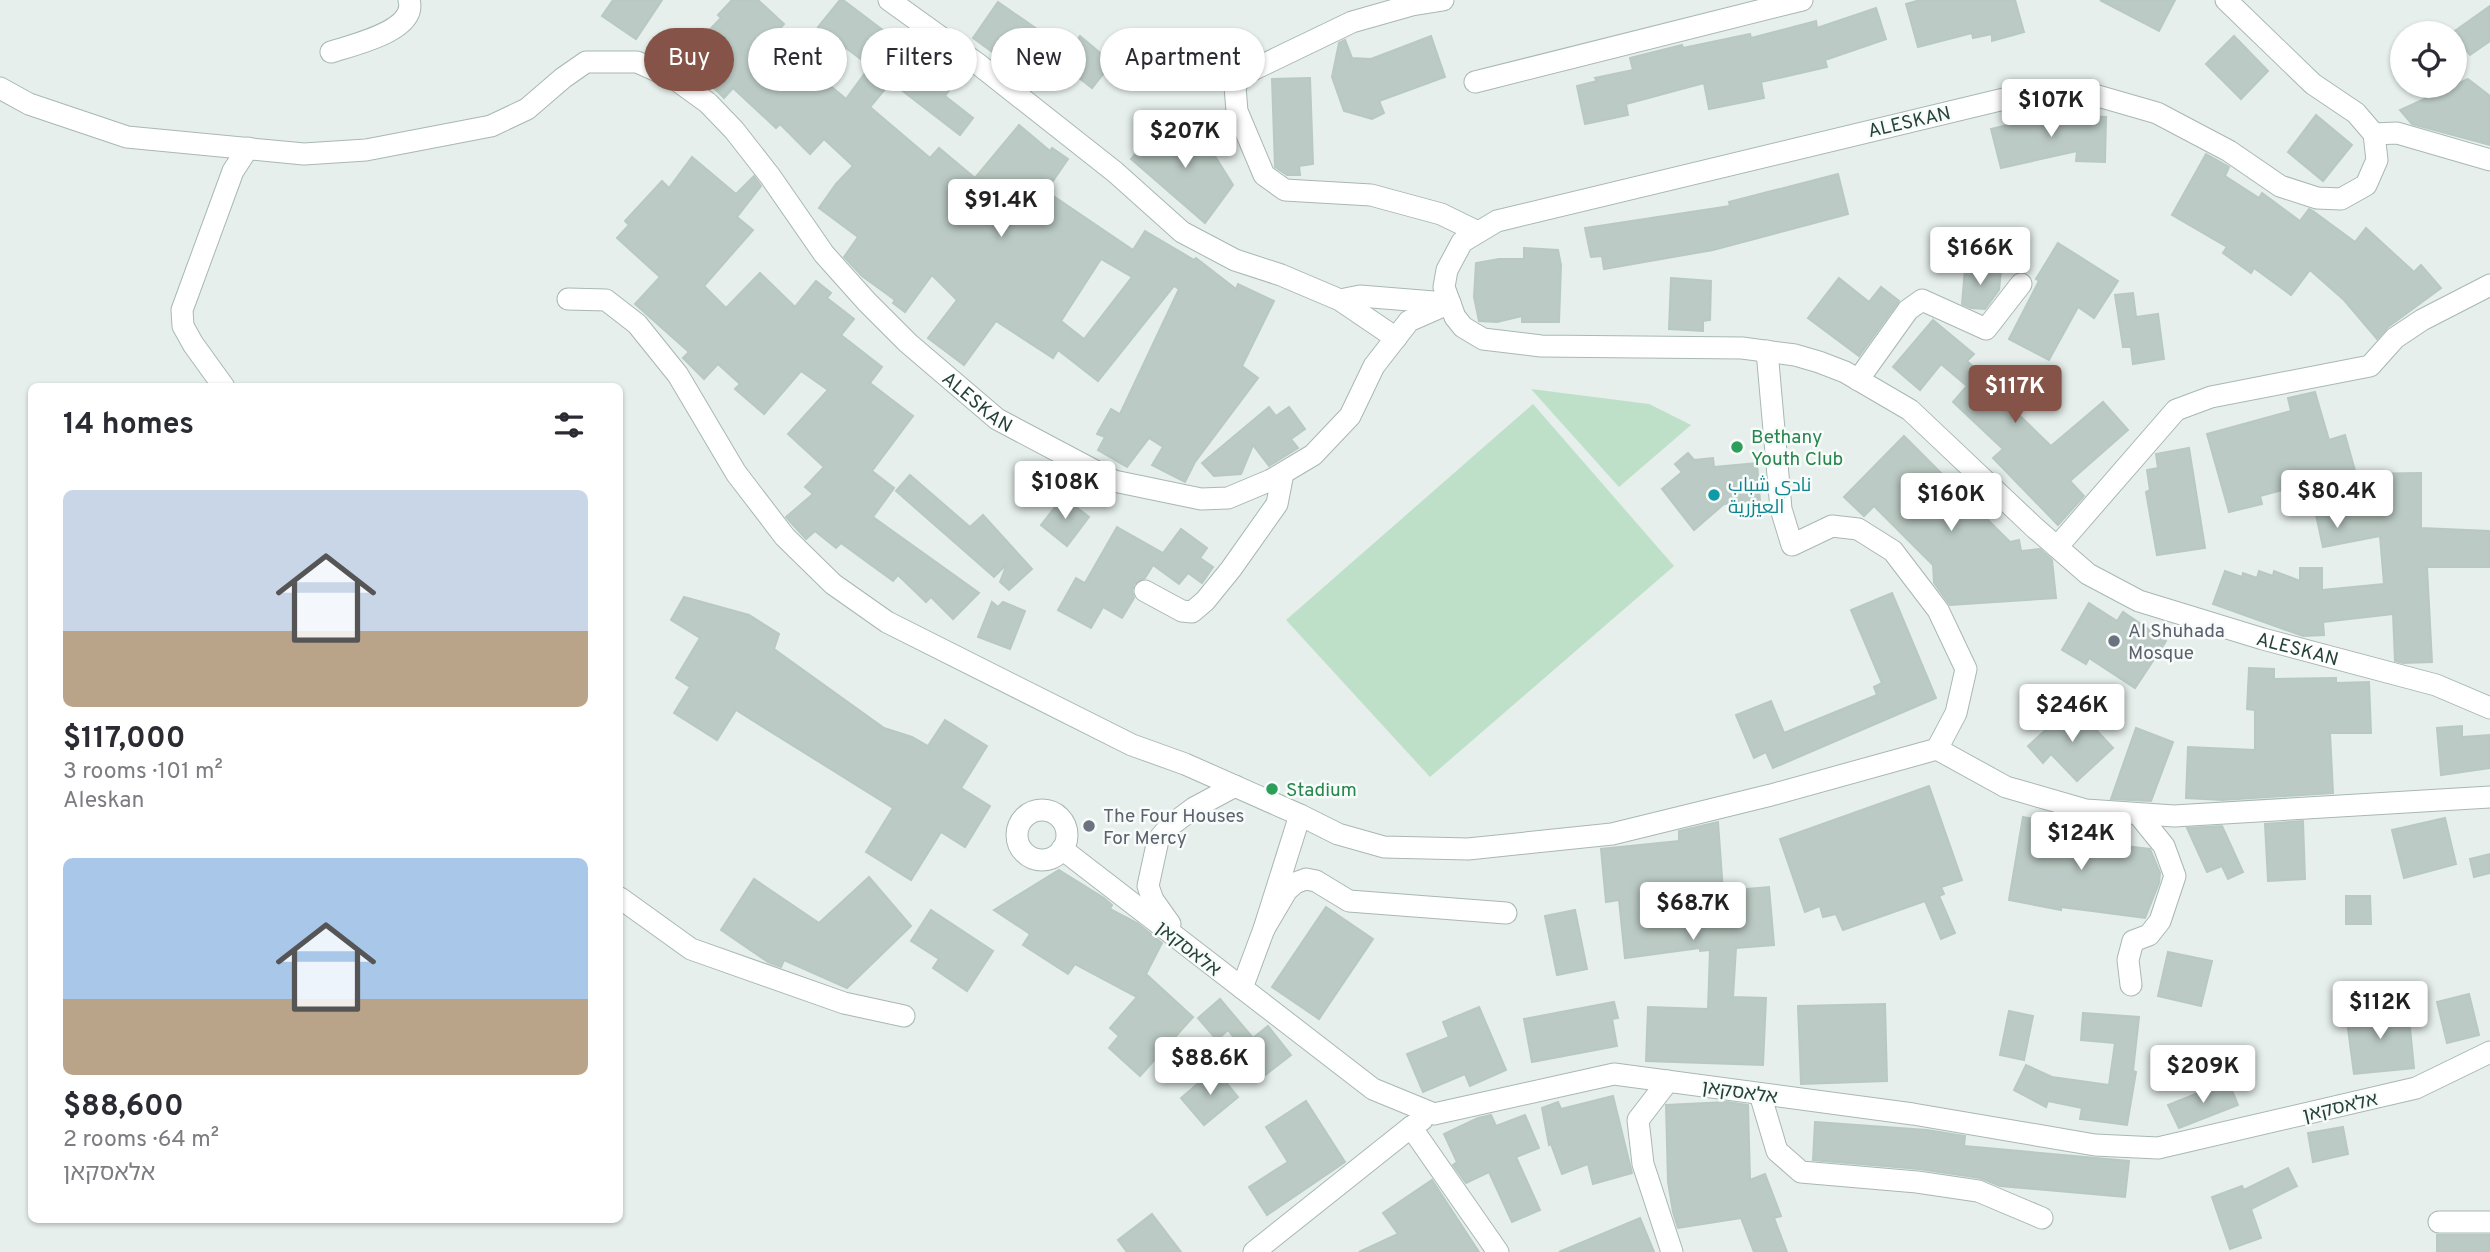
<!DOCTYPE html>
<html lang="en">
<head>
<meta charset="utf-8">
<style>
	:root { --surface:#fff; --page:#f2f2f3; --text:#2b2b33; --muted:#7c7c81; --accent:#855347 }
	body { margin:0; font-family:Overpass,Cairo,"Noto Sans Hebrew",sans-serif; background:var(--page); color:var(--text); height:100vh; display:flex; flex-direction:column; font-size:26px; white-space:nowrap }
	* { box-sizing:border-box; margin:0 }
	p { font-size:23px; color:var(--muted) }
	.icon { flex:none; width:38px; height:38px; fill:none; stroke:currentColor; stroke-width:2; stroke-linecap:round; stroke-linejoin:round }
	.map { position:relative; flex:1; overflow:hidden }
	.details { position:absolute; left:28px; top:383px; width:595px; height:840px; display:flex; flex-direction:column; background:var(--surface); border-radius:10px; box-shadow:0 2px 5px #0004 }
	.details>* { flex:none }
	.top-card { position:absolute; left:644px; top:28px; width:665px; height:63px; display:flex; gap:14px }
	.buttons { position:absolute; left:2390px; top:21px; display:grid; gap:14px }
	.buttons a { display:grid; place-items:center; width:77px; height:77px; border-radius:50%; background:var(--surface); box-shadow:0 2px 5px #0004; font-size:35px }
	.price { position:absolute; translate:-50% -60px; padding:0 16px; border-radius:7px; background:#fff; color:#222; font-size:23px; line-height:46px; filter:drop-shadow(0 2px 4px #0008) }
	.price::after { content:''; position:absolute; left:50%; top:42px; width:21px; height:16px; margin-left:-10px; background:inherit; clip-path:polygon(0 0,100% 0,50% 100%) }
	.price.selected { background:var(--accent); color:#fff }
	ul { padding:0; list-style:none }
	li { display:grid; align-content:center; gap:14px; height:371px; padding:0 35px }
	li span { display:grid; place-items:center; height:217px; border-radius:10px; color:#555 }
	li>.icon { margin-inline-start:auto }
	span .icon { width:126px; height:126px; fill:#fffc; stroke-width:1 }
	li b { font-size:30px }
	h2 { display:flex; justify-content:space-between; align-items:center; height:84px; padding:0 35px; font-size:30px }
	.pill { padding:0 24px; border-radius:32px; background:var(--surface); box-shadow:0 2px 5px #0004; font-size:24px; line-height:63px }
	.pill.selected { background:var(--accent); color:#fff }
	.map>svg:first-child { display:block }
	.green { fill:#bfe0c8 }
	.building { fill:#bbcac4; stroke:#b8c9c2; stroke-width:2; fill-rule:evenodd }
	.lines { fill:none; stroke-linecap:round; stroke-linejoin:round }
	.minor-casing { stroke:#a8b8b2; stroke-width:23 }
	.minor { stroke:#fff; stroke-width:21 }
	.leisure-dot { fill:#2e9e5b; stroke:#f7fbf9; stroke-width:2.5 }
	.culture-dot { fill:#0f9aa8; stroke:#f7fbf9; stroke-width:2.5 }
	.worship-dot { fill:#6b7280; stroke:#f7fbf9; stroke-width:2.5 }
	.labels { text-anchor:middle; stroke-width:5; stroke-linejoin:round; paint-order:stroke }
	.street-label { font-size:19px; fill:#24423a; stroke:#f7fbf9 }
	.leisure-label { font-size:19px; fill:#27864d; stroke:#f7fbf9; text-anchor:start }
	.culture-label { font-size:19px; fill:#0d838f; stroke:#f7fbf9; text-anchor:start }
	.worship-label { font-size:19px; fill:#5b616d; stroke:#f7fbf9; text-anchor:start }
</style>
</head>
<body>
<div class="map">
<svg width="2490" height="1252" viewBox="0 0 2490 1252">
	<rect width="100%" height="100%" fill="#e6efeb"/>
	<g class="green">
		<path d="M1531 389 1649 404 1691 425 1619 487Z"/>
		<path d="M1533 404 1674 566 1430 777 1286 620Z"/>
	</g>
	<g class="building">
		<path d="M613 0H662L636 39 602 16Z"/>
		<path d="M732 0H758L784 24 750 61 772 84 795 56 846 99 870 66 818 27 840 0H843L954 84 945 96 973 118 960 135 891 82 870 107 930 158 939 148 975 178 1019 125 1050 151 1052 148 1068 159 1046 191 1133 250 1145 231 1194 260 1196 258 1236 289 1238 284 1274 301 1242 366 1258 378 1195 462 1185 482 1152 465 1163 447 1149 438 1127 467 1098 450 1105 437 1097 434 1111 409 1120 414 1179 289 1174 286 1098 381 1058 350 1053 358 996 321 964 365 928 338 957 300 932 275 905 312 893 303 895 300 862 276 844 257 858 237 819 208 836 184 853 166 824 139 810 154 780 124 776 128 733 88 724 98 683 57 721 18 718 15ZM1101 259 1132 277 1084 339 1061 321Z"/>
		<path d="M1920 0H2015L2024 32 1992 41V34L1973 38 1972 33 1918 47 1906 4Z"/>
		<path d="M2100 0H2175L2159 31Z"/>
		<path d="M998 2 1037 29 1034 34 1060 56 1040 80 1016 60 1012 66 973 38Z"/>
		<path d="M2490 6V41L2470 55 2455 37V33H2452Z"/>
		<path d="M1876 8 1886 39 1825 60 1827 67 1761 82 1764 98 1709 109 1704 83 1626 104 1628 115 1585 124 1577 86 1597 81 1595 78 1633 70 1630 58 1682 45 1683 48 1750 34 1751 38 1816 21 1817 28Z"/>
		<path d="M1080 36 1112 63 1092 88 1059 62Z"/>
		<path d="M1431 36 1445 77 1379 101 1384 113 1372 119 1344 111 1332 77 1339 43 1345 40 1352 58 1371 59Z"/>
		<path d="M2234 36 2268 71 2241 99 2206 64Z"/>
		<path d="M1310 78 1313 164 1299 166 1300 175H1287L1275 167 1272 79Z"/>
		<path d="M2468 79 2490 96V145L2412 124 2400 110Z"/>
		<path d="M2065 111 2067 115 2106 117 2105 162 2076 161 2077 151 2001 168 1991 129Z"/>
		<path d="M2316 115 2352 145 2323 181 2288 152Z"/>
		<path d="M1159 127 1169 137 1178 127 1208 145 1233 185 1205 223 1131 159Z"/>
		<path d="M2206 154 2229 167 2225 176 2259 198 2262 193 2300 221 2309 209 2313 211 2355 242 2366 228 2414 272 2421 265 2441 288 2388 327 2377 339 2344 300 2310 270 2291 295 2254 268 2251 273 2223 253 2227 247 2172 215Z"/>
		<path d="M692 157 736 194 754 176 761 186 737 217 753 230 704 286 726 308 760 273 795 307 816 281 831 293 827 298 854 319 841 335 882 367 870 383 913 416 872 471 894 488 873 517 979 593 953 619 931 597 926 602 898 575 893 581 841 543 836 548 815 531 806 539 786 517 813 494 805 487 824 467 788 434 828 390 801 371 764 414 735 389 740 384 718 364 704 379 683 358 689 352 635 304 660 277 617 238 629 225 625 221 662 181 669 188Z"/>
		<path d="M1838 174 1848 214 1713 250 1604 269 1602 256 1591 257 1585 228 1730 206 1729 202Z"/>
		<path d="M2058 243 2118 281 2094 318 2078 307 2049 360 2009 339 2039 281 2036 279Z"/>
		<path d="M1524 248 1558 250 1561 265 1559 322H1522V316L1497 322 1479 321 1474 297 1476 263 1499 259H1524Z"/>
		<path d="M1965 268 2001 271 1999 290 1985 309 1971 308 1962 304Z"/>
		<path d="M1671 278 1711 281 1710 320 1703 321V331L1669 329Z"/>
		<path d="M1839 278 1869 302 1881 287 1899 301 1859 356 1808 318Z"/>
		<path d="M2133 293 2136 317 2158 314 2164 359 2133 364 2131 347H2123L2115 295Z"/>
		<path d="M1933 320 1974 354 1967 361 2018 408 2015 411 2051 446 2103 402 2128 430 2070 481 2084 496 2058 525 1993 458 2003 449 1953 402 1967 386 1941 364 1920 390 1893 367Z"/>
		<path d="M2315 392 2329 440 2345 435 2356 474 2421 473V528L2490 531V567H2427L2432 662 2403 663 2395 661 2393 614 2323 622 2324 635 2303 636 2213 604 2225 571 2242 577 2243 573 2257 578 2259 571 2273 576 2274 571 2300 581V568H2322V590L2384 584 2380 536 2323 547 2309 483 2260 496 2262 504 2229 512 2207 434 2291 411 2288 398Z"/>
		<path d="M1269 407 1276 416 1289 407 1305 429 1291 439 1298 448 1269 466 1253 445 1241 474 1214 476 1202 463Z"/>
		<path d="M1904 436 2010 542 2019 540 2021 551 2040 549 2052 560 2056 598 1950 605 1934 583 1933 565 1874 506 1864 516 1844 497Z"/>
		<path d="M2189 448 2205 548 2157 555 2146 492 2150 490 2147 470 2158 468 2156 454Z"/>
		<path d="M1688 453 1694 460 1713 458 1714 467 1757 463 1760 501 1724 504 1694 530 1662 489 1682 472 1675 464Z"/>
		<path d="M910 475 970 527 983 515 1032 569 1009 590 1000 582 1007 564 994 577 896 491Z"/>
		<path d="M1063 497 1089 517 1067 546 1041 525Z"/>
		<path d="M1117 527 1163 553 1181 529 1207 548 1200 558 1213 567 1202 583 1188 573 1179 584 1153 565 1145 578 1134 584 1132 591 1134 598 1122 618 1103 607 1091 628 1058 610 1076 578 1085 583Z"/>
		<path d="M1892 593 1936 698 1773 768 1766 752 1754 758 1736 715 1771 701 1784 733 1877 695 1874 687 1882 683 1851 610Z"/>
		<path d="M684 597 749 615 779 634 774 649 884 728 912 737 928 746 945 720 987 746 961 788 990 806 965 847 941 832 911 880 866 852 893 808 736 710 717 740 674 713 690 687 676 678 700 638 671 620Z"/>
		<path d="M992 602 998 607 1003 602 1025 611 1010 649 978 637Z"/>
		<path d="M2089 603 2117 621 2123 612 2166 641 2135 688 2089 658 2086 664 2062 650Z"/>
		<path d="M2249 668 2274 669V679L2336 678V683L2369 682 2371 733H2330L2333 793 2222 800 2186 798 2188 747 2255 750V710L2247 709Z"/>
		<path d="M2073 705 2113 748 2077 781 2051 754 2043 763 2028 746Z"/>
		<path d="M2462 726V737L2490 735V768L2441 775 2437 728Z"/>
		<path d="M2136 728 2173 742 2151 801 2111 799Z"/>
		<path d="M1929 786 1962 880 1941 887 1944 894 1939 896 1955 933 1941 939 1925 901 1843 930 1836 914 1823 917 1820 906 1805 912 1780 839Z"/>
		<path d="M2023 817 2075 826 2072 840 2150 849 2160 873 2159 883 2145 918 2061 907V910L2009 900Z"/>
		<path d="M2445 818 2456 864 2404 878 2392 830Z"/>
		<path d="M2303 821 2305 879 2268 881 2265 824Z"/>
		<path d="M1718 822 1723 891 1769 887 1774 945 1736 948 1733 997 1766 998 1763 1065 1646 1061 1648 1007 1708 1009 1710 950 1700 951V948L1625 958 1619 900 1606 902 1601 849 1679 841V831Z"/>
		<path d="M2222 826 2243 872 2228 879 2222 866 2207 872 2187 828Z"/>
		<path d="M2490 854V873L2474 877 2470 859Z"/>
		<path d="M1059 870 1104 898 1112 905 1110 909 1137 923 1162 943 1146 974 1193 1017 1140 1076 1109 1048 1119 1036 1110 1028 1137 997 1075 964 1068 974 1023 945 1030 934 994 910Z"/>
		<path d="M869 877 911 926 847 988 784 960 781 967 768 962 721 930 754 879 819 923Z"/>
		<path d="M2346 896H2370L2371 924H2346Z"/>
		<path d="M1326 907 1373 939 1319 1019 1272 987Z"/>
		<path d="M931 910 993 951 967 991 933 968 939 959 911 941Z"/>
		<path d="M1575 910 1587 969 1557 975 1545 916Z"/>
		<path d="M2168 952 2212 961 2201 1006 2158 996Z"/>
		<path d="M2469 994 2479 1035 2447 1043 2437 1002Z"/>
		<path d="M1220 999 1253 1038 1268 1026 1291 1055 1264 1076 1228 1030 1217 1040 1198 1018Z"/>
		<path d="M1614 1002 1618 1018 1612 1019 1617 1046 1532 1062 1524 1019Z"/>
		<path d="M1885 1004 1887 1081 1801 1084 1798 1006Z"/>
		<path d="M1479 1007 1506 1070 1470 1086 1465 1074 1423 1092 1407 1054 1449 1037 1443 1022Z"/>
		<path d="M2408 1008 2414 1068 2354 1074 2346 1014Z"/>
		<path d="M2009 1011 2033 1016 2024 1060 2000 1055Z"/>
		<path d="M2083 1013 2139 1017 2133 1071 2136 1072 2127 1125 2080 1119 2082 1108 2048 1101 2046 1107 2014 1090 2026 1065 2052 1077 2109 1085 2115 1043 2081 1040Z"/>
		<path d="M1215 1069 1238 1097 1204 1125 1181 1098Z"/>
		<path d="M2228 1081 2238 1105 2179 1128 2168 1105Z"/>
		<path d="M1613 1096 1632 1173 1593 1184 1588 1164 1562 1174 1551 1144 1549 1145 1542 1108 1558 1102 1561 1109Z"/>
		<path d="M1306 1101 1345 1162 1267 1215 1249 1187 1288 1162 1266 1127Z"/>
		<path d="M1727 1102 1748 1105 1750 1180 1765 1174 1781 1216 1774 1218 1787 1252H1754L1741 1218 1678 1228 1673 1212 1668 1182 1666 1105Z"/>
		<path d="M1491 1115 1496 1126 1525 1115 1539 1148 1516 1157 1540 1210 1512 1222 1489 1172 1466 1183 1453 1165 1457 1162 1444 1134 1478 1118Z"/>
		<path d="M1815 1122 1927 1130 1965 1136 1964 1146 2129 1161 2125 1197 2000 1186 1980 1178 1919 1169 1813 1160Z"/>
		<path d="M2343 1127 2348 1154 2313 1162 2308 1133Z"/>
		<path d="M2288 1168 2297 1186 2251 1209 2261 1238 2230 1249 2212 1197 2242 1186 2244 1190Z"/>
		<path d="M1432 1180 1479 1252H1359L1398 1234 1383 1213Z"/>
		<path d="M1152 1214 1181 1252H1127L1118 1240Z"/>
		<path d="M1640 1218 1654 1252H1559Z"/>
		<rect x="2437" y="1235" width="53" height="17"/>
	</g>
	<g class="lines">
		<defs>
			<g id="minor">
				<path d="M889 0 978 64 1115 172 1182 232 1235 260 1281 275 1340 300 1396 338"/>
				<path d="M1443 0 1412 5 1352 22 1242 75 1235 87 1237 111 1264 175 1285 190 1371 195 1441 214 1476 231"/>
				<path id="s1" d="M2226 0 2313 84 2356 113 2374 134 2377 160 2366 185 2341 199 2317 198 2280 186 2229 151 2157 113 2091 94 2029 93 1497 221 1462 242 1447 270 1444 287 1455 317 1463 327 1483 339 1541 346 1742 348 1795 355 1819 362 1845 372 1910 410 2035 528 2088 574 2139 601 2263 639 2436 685 2490 708"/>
				<path d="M331 52C352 45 418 31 409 0"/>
				<path d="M1475 82 1802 0"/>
				<path id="s2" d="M0 88 29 104 127 137 304 154 366 150 491 126 527 109 563 78 586 62H637L675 79 708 103 734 130 770 176 824 254 867 302 908 343 997 419 1114 481 1201 499 1228 498 1271 480 1313 455 1350 416 1374 366 1409 321 1450 303"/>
				<path d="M2374 134 2397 133 2490 160"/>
				<path d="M568 299 606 300 637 324 678 375 736 473 785 537 833 584 887 622 1132 745 1185 764 1300 815 1338 834 1384 847 1468 849 1612 834 1771 795 1937 749 1956 713 1966 669 1938 610 1893 551 1858 529 1832 526 1792 545 1781 509 1767 351"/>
				<path d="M1340 300 1360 296 1446 303"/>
				<path d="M1858 380 1908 310 1922 300 1986 329 2021 284"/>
				<path d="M224 387 193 344 183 326 182 310 233 171 248 148"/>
				<path d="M2057 547 2176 410 2211 397 2370 366 2395 338 2422 320 2490 285"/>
				<path d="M1145 591 1182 611 1192 612 1205 601 1231 569 1277 504 1283 473"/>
				<path d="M1937 749 2006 787 2086 810 2174 816 2490 797"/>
				<circle cx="1042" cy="835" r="25"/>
				<path d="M1062 849 1373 1089 1434 1114 1614 1074 1913 1114 2095 1145 2158 1148 2416 1088 2490 1052"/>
				<path d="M620 898 691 949 844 1003 904 1016"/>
				<path d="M1170 924 1153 900 1148 886 1158 840 1171 825 1194 808 1235 786"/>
				<path d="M1264 929 1287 890 1295 883 1306 879 1316 881 1349 901 1506 913"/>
				<path d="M2131 985 2128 960 2133 941 2149 935 2160 921 2175 876 2164 846 2138 814"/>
				<path d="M1242 988 1264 929 1300 815"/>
				<path d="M1668 1081 1638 1120 1643 1164 1672 1252"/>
				<path d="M1760 1094 1777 1151 1801 1172 1917 1182 1978 1191 2042 1218"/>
				<path d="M1422 1120 1411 1127 1498 1252"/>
				<path d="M2439 1222H2490"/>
				<path d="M1254 1252 1411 1127"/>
			</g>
		</defs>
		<use href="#minor" class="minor-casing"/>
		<use href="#minor" class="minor"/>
	</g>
	<g class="leisure-dot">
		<circle cx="1737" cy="447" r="7"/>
		<circle cx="1272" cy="789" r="7"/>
	</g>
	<circle class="culture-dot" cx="1714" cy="495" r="7"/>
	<g class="worship-dot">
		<circle cx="2114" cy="641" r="7"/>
		<circle cx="1089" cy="826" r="7"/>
	</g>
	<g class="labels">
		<g class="street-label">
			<text transform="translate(1909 121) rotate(-13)" y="7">ALESKAN</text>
			<text dy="7" stroke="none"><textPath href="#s2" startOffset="1157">ALESKAN</textPath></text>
			<text dy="7" stroke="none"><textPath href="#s1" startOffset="2231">ALESKAN</textPath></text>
			<text transform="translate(1189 948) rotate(38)" y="7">אלאסקאן</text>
			<text transform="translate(1740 1091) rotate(8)" y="7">אלאסקאן</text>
			<text transform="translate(2340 1106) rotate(-13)" y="7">אלאסקאן</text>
		</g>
		<g class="leisure-label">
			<text x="1751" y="443">Bethany<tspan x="1751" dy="22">Youth Club</tspan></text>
			<text x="1286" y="796">Stadium</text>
		</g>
		<g class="culture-label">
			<text x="1728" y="491">نادي شباب<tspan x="1728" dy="22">العيزرية</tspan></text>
		</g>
		<g class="worship-label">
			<text x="2128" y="637">Al Shuhada<tspan x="2128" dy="22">Mosque</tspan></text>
			<text x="1103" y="822">The Four Houses<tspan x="1103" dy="22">For Mercy</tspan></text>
		</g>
	</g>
</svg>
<div class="buttons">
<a><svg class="icon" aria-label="locate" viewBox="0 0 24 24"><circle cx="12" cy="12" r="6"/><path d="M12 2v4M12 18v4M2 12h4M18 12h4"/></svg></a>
</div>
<b class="price" style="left:2051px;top:139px">$107K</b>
<b class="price" style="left:1185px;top:170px">$207K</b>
<b class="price" style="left:1001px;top:239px">$91.4K</b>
<b class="price" style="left:1980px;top:287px">$166K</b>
<b class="price selected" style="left:2015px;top:425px">$117K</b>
<b class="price" style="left:1065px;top:521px">$108K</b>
<b class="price" style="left:2337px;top:530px">$80.4K</b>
<b class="price" style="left:1951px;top:533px">$160K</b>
<b class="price" style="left:2072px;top:744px">$246K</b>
<b class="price" style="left:2081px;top:872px">$124K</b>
<b class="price" style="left:1693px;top:942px">$68.7K</b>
<b class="price" style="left:2380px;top:1041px">$112K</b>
<b class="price" style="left:1210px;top:1097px">$88.6K</b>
<b class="price" style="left:2203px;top:1105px">$209K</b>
<div class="top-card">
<a class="pill selected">Buy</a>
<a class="pill">Rent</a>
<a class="pill">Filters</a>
<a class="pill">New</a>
<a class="pill">Apartment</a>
</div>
<section class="details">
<h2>14 homes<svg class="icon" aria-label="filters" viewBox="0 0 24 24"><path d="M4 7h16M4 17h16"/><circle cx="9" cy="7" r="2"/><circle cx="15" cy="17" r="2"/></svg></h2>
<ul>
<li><span style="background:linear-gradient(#c9d6e8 65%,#b9a48a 0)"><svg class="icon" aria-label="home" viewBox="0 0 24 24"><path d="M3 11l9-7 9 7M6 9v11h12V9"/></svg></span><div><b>$117,000</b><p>3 rooms · 101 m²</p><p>Aleskan</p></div></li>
<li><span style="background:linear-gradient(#a9c7e8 65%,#b9a48a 0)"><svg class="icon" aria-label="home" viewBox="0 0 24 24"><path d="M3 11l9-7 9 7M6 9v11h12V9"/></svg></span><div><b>$88,600</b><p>2 rooms · 64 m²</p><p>אלאסקאן</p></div></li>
</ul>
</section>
</div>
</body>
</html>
